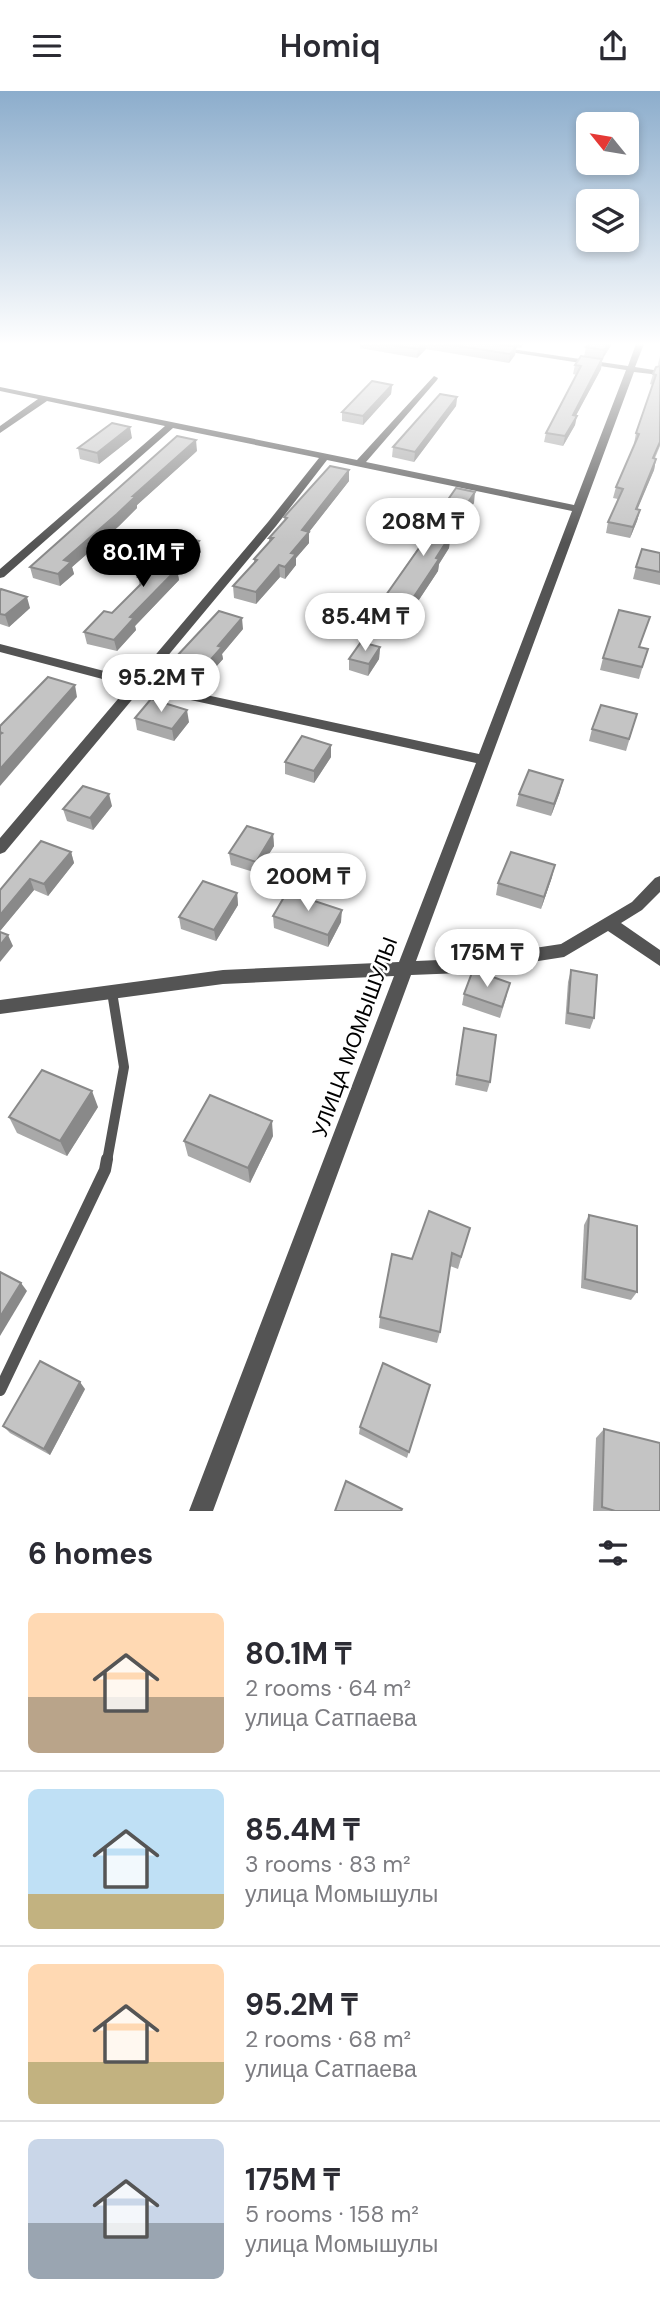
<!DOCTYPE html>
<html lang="en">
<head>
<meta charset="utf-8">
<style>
	:root { --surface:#fff; --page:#f2f2f3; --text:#2b2b33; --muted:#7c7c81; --line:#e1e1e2; --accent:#000 }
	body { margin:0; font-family:"DM Sans",sans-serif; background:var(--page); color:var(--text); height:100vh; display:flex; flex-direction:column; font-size:26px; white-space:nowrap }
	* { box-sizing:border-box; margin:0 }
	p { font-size:23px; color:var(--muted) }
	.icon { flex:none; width:38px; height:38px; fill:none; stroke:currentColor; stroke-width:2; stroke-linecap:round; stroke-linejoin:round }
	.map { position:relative; height:1420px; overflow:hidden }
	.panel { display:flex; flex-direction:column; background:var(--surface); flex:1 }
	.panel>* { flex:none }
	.needle { width:46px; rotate:300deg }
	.tools { position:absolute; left:576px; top:21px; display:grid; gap:14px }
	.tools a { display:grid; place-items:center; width:63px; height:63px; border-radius:10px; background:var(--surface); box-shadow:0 4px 10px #0003; font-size:35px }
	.price { position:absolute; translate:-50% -60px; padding:0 16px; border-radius:24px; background:#fff; color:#222; font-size:23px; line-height:46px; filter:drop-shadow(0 2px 4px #0008) }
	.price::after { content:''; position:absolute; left:50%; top:42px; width:21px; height:16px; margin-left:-10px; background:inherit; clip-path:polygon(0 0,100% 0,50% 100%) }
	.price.on { background:var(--accent); color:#fff }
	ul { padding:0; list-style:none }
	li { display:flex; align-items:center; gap:21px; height:175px; padding:0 28px }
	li+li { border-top:2px solid var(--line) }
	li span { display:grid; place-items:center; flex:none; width:196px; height:140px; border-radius:10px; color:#555 }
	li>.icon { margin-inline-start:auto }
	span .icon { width:84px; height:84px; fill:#fffc; stroke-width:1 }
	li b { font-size:30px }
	h2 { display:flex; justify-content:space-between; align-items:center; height:84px; padding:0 28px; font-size:30px }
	header { display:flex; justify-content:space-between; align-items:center; height:91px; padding:0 28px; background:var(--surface); font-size:32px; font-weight:600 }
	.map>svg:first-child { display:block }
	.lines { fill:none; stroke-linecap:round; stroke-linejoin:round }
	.service-far1 { stroke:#545454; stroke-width:10 }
	.service { stroke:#545454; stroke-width:12 }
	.minor { fill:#545454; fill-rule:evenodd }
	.wall { fill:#a9a9a9 }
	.shaded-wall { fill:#898989 }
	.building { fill:#c4c4c4; stroke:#898989; stroke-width:2 }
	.labels { text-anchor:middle; stroke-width:5; stroke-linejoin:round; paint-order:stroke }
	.street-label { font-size:21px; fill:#000; stroke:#fff }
</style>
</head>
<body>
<header><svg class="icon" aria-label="menu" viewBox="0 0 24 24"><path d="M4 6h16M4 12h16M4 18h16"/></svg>Homiq<svg class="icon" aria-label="share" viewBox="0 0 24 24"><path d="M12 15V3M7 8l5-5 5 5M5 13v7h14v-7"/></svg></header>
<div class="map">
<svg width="660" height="1420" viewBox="0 0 660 1420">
	<rect width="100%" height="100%" fill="#fff"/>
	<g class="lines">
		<path class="service-far1" d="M107 1070 124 976 112 901"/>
		<path class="service" d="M0 1299 105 1079 107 1068"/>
		<path class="minor" d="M459 253H477L628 275 636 253H644L635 276 660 280V284L634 281 416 870 462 868 561 853 632 811 655 787 660 785V801L642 819 621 832 660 859V875L608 840 564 866 462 882 411 884 213 1420H189L394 885 223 893 0 923V909L223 879 399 871 476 672 141 598 5 761 0 763V747L129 595 0 561V553L135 588 268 431 319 367 173 337 4 486 0 487V478L165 335 47 310 0 342V335L38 308 0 300V296L357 369 434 285 438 287 437 289 366 371 574 414 626 279ZM327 369 572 420 479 663 146 591 276 435Z"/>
	</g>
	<g class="wall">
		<path d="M360 253H524L521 257 516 256 515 264 509 272 426 258 417 267 360 257Z"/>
		<path d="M589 253H611L610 256 602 268 601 278 576 324 575 334 563 355 544 351 546 342 577 284 573 283 575 274 584 266 586 256Z"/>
		<path d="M660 265V355L655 367 656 368 654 379 637 418 640 419 637 430 630 447 606 442 608 431 618 408 613 407 616 396 635 353H634L636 342 653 294 650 293 653 283 659 275 658 273Z"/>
		<path d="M392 294 391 303 363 334 342 330V321Z"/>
		<path d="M457 306 456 315 414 371 392 366 393 356Z"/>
		<path d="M132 347 99 373 80 368 78 357Z"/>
		<path d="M197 360 137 414V417L119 435 72 476 74 483 60 495 33 487 30 476Z"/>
		<path d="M349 379V390L309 441V452L296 467V474L285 488 280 486 256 513 234 507 233 495 254 472V468L269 451V447L285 430 284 426Z"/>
		<path d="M474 412 450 448 449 457 439 473 438 480 397 542 371 536 372 524 427 444H426L427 433Z"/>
		<path d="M201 461 178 484 179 489 135 535 136 539 117 560 87 553 84 541 112 522 140 495 138 486 158 467 157 463Z"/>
		<path d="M660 462V494L633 488 636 476Z"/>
		<path d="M0 500 30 517 9 536 0 533Z"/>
		<path d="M243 538 222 563 223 568 206 587 177 579 175 567Z"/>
		<path d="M380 556 379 568 368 585 349 579V568Z"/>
		<path d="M640 556 648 558 639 588 600 579 603 567Z"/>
		<path d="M637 623 626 660 589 650 592 638Z"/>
		<path d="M135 627 189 631 174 650 137 639Z"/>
		<path d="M331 666 314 692 285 683V671Z"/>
		<path d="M560 701 551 725 516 715 519 703Z"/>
		<path d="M112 715 93 739 67 730 63 718Z"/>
		<path d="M273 743 274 755 257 782 231 774 229 762Z"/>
		<path d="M71 761 74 772 48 805 34 799 0 840V799Z"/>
		<path d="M552 786 541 818 496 804 498 792Z"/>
		<path d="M237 802 238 814 216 850 181 838 179 826Z"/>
		<path d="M273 825 341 831 328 856 274 837Z"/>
		<path d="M571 879 594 927 590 938 565 933 568 891Z"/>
		<path d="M464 903 507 904 500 927 462 914Z"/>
		<path d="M464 937 490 991 487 1001 455 994Z"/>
		<path d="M98 1016 67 1065 17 1042 9 1026Z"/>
		<path d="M273 1045 250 1092 188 1065 184 1050Z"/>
		<path d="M589 1124 637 1201 631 1209 581 1197 584 1134Z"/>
		<path d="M470 1137 458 1178 450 1175 440 1241 437 1252 379 1237 380 1226 412 1168Z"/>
		<path d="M430 1294 407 1367 359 1343 360 1336Z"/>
		<path d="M85 1298 50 1364 10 1342 3 1335Z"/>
		<path d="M604 1338 660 1420H593L596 1347Z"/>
	</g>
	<g class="shaded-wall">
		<path d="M423 253H426V258L417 267 418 258Z"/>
		<path d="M608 253H611L610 256 602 269 604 259Z"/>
		<path d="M516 256 515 264 509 272 510 263Z"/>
		<path d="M602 268 601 278 571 334 573 324Z"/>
		<path d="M392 294 391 303 363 334V325Z"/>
		<path d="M457 306 456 315 414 371 415 361Z"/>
		<path d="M577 325 575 334 563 355 565 345Z"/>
		<path d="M130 336 132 347 99 373 97 362Z"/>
		<path d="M196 349 197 360 137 414V417L119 435 72 476 74 483 60 495 58 483 64 469 133 405Z"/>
		<path d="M656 368 654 379 633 429 636 418Z"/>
		<path d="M349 379V390L309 441V452L296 467V474L285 488V476L302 439Z"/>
		<path d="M475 401 474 412 450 448 449 457 439 473 438 480 397 542V531L436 467 446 444Z"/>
		<path d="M640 419 637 430 630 447 633 436Z"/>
		<path d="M199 450 201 461 178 484 179 489 135 535 136 539 117 560 114 549 130 526 172 476Z"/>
		<path d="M279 474 280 486 256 513V501Z"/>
		<path d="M27 506 30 517 9 536 5 524Z"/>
		<path d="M242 527 243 538 222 563 223 568 206 587 205 575 218 555Z"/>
		<path d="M380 556 379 568 368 585 369 573Z"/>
		<path d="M75 594 77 606 0 695V678Z"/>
		<path d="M187 619 189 631 174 650 172 638Z"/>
		<path d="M331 654V666L314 692V680Z"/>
		<path d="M563 689 560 701 551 725 554 713Z"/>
		<path d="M109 703 112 715 93 739 90 727Z"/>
		<path d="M273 743 274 755 257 782 256 771Z"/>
		<path d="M71 761 74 772 48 805 44 793Z"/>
		<path d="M555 774 552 786 541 818 544 806Z"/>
		<path d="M30 788 34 799 0 840V824Z"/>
		<path d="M237 802 238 814 216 850 214 839Z"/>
		<path d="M342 819 341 831 328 856V844Z"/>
		<path d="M8 844 13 855 0 871V854Z"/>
		<path d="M92 1000 98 1016 67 1065 60 1050Z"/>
		<path d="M272 1030 273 1045 250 1092 248 1077Z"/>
		<path d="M21 1192 27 1200 0 1245V1226Z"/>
		<path d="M80 1291 85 1298 50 1364 44 1358Z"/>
	</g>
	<g class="building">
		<path d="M386 253H423L418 258Z"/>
		<path d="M446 253H498L516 256 510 263Z"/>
		<path d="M589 253H608L604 259 586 256Z"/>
		<path d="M581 265 602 268 573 324 577 325 565 345 546 342 581 275 575 274Z"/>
		<path d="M660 275V351L653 367 656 368 636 418 640 419 633 436 608 431 623 398 616 396 639 343 636 342 656 284 653 283 656 276Z"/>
		<path d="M372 290 392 294 363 325 342 321Z"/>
		<path d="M440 303 457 306 415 361 393 356Z"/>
		<path d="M112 332 130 336 97 362 78 357Z"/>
		<path d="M177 345 196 349 133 405H136L117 423 64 469 71 471 58 483 30 476Z"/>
		<path d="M330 375 349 379 302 439 309 441 291 462 296 463 285 476 279 474 256 501 233 495 257 469 254 468 273 447H269L287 427 284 426Z"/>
		<path d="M456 397 475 401 446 444 450 445 436 467 439 468 397 531 372 524 424 450 433 434 427 433 437 419 440 420Z"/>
		<path d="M176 444 199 450 172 476 177 478 130 526 134 527 114 549 84 541 104 520 112 522 146 488 138 486 161 464 157 463Z"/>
		<path d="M642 458 660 462V481L636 476Z"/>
		<path d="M1 498 27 506 5 524 0 523V500Z"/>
		<path d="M619 519 650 526 639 556 648 558 642 576 603 567Z"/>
		<path d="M219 520 242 527 218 555 222 556 205 575 175 567Z"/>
		<path d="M361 551 380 556 369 573 349 568Z"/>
		<path d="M48 586 75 594 0 678V643L2 642 0 641V635Z"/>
		<path d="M151 608 187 619 172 638 135 627Z"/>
		<path d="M601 614 637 623 629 648 592 638Z"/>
		<path d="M302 645 331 654 314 680 285 671Z"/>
		<path d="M529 679 563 689 554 713 519 703Z"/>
		<path d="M83 695 109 703 90 727 63 718Z"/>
		<path d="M247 735 273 743 256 771 229 762Z"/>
		<path d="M41 750 71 761 44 793 30 788 0 824V799Z"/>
		<path d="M511 761 555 774 544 806 498 792Z"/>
		<path d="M203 790 237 802 214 839 179 826Z"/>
		<path d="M287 801 342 819 328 844 273 825Z"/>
		<path d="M0 841 8 844 0 854Z"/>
		<path d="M473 879 510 892 502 916 464 903Z"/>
		<path d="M571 879 597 884 594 927 568 922Z"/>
		<path d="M464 937 496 944 490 991 457 984Z"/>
		<path d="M42 979 92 1000 60 1050 9 1026Z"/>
		<path d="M210 1004 272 1030 248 1077 184 1050Z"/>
		<path d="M429 1120 470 1137 461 1166 452 1162 440 1241 380 1226 392 1163 412 1168Z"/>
		<path d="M589 1124 637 1135V1201L585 1188Z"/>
		<path d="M0 1181 21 1192 0 1226Z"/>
		<path d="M40 1270 80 1291 44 1358 3 1335Z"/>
		<path d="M383 1272 430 1294 409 1361 360 1336Z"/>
		<path d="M604 1338 660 1352V1420H615L602 1416Z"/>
		<path d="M346 1390 402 1418 401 1420H335Z"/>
	</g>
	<linearGradient id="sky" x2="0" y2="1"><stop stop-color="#8cadcc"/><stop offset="0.56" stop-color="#fff"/><stop offset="1" stop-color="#fff" stop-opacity="0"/></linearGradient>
	<rect width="660" height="452" fill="url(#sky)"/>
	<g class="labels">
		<g class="street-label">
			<text transform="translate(355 946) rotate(-70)" y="7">УЛИЦА МОМЫШУЛЫ</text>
		</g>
	</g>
</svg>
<div class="tools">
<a><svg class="needle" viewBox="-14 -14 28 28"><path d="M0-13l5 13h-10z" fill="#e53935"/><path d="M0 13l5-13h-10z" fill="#7c7c81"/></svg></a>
<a><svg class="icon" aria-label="layers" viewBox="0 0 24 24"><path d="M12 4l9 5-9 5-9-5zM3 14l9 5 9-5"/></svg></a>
</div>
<b class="price" style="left:423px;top:467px">208M ₸</b>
<b class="price on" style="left:143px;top:498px">80.1M ₸</b>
<b class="price" style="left:365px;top:562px">85.4M ₸</b>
<b class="price" style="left:161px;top:623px">95.2M ₸</b>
<b class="price" style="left:308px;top:822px">200M ₸</b>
<b class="price" style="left:487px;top:898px">175M ₸</b>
</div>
<section class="panel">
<h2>6 homes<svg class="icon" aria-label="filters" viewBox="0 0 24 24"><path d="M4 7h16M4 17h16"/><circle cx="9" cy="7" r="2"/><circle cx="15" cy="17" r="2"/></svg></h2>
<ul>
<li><span style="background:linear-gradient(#ffd9b3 60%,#b9a48a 0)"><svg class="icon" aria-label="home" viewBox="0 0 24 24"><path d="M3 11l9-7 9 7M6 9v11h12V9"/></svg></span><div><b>80.1M ₸</b><p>2 rooms · 64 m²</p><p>улица Сатпаева</p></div></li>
<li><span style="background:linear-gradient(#bfe0f5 75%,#c2b280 0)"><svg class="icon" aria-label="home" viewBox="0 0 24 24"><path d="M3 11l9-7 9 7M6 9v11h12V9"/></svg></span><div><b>85.4M ₸</b><p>3 rooms · 83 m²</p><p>улица Момышулы</p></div></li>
<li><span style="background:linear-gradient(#ffd9b3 70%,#c2b280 0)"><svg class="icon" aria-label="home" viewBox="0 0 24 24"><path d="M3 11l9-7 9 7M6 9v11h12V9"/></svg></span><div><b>95.2M ₸</b><p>2 rooms · 68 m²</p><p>улица Сатпаева</p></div></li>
<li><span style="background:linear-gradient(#c9d6e8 60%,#9aa5b1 0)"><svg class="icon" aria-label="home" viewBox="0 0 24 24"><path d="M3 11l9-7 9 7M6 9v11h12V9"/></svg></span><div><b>175M ₸</b><p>5 rooms · 158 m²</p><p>улица Момышулы</p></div></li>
</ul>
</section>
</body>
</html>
